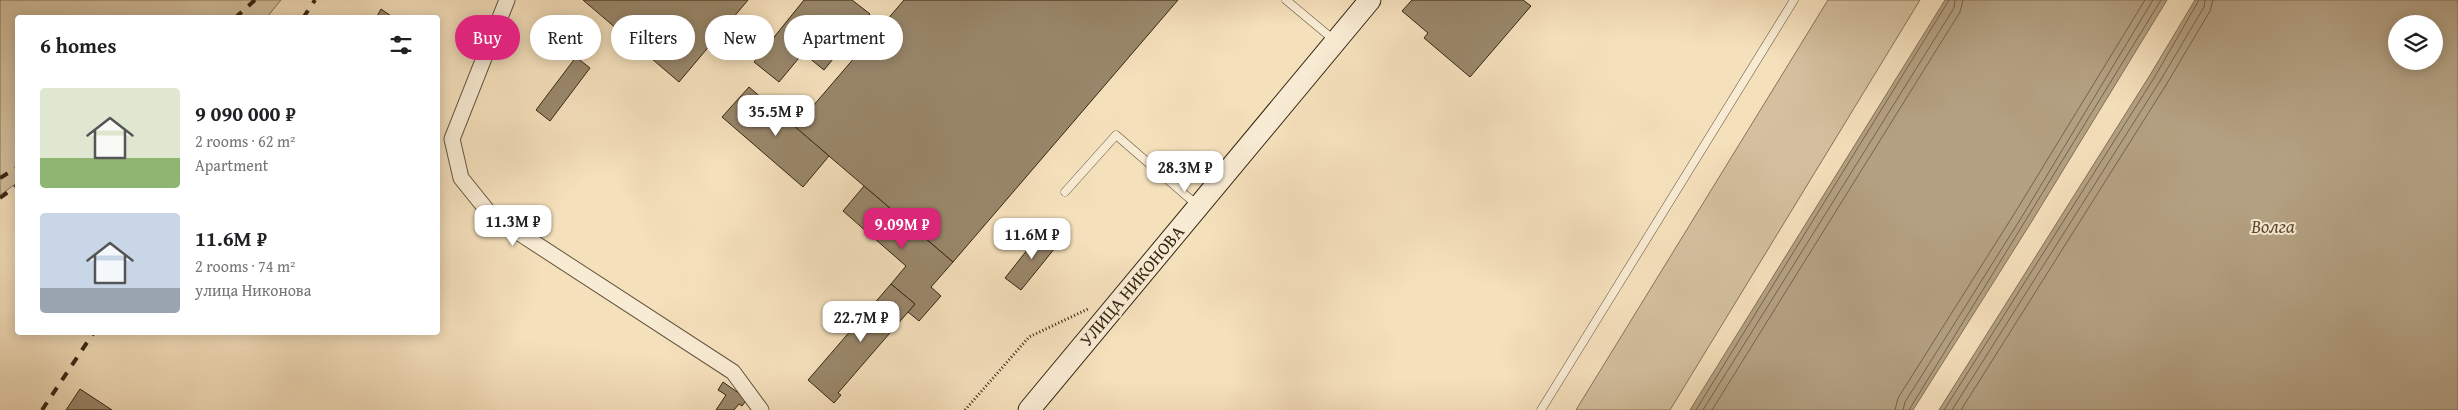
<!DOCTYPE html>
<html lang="en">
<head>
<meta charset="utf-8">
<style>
	:root { --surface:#fff; --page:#f2f2f2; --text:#202124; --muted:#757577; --accent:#db2777 }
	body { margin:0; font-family:"Gentium Book Plus",serif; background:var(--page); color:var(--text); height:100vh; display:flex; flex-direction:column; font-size:19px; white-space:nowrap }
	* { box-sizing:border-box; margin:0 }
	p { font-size:16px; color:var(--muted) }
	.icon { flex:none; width:28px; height:28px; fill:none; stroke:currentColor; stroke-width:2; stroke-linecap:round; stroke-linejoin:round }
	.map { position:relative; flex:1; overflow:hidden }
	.sheet { position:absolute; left:15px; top:15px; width:425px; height:320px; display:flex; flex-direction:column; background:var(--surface); border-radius:5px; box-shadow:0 2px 12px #0003 }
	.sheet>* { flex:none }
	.guide { position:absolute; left:455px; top:15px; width:475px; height:45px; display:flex; gap:10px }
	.buttons { position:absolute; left:2388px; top:15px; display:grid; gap:10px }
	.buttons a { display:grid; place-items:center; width:55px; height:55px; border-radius:50%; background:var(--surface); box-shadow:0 2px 12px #0003; font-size:25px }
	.price { position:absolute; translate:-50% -42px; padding:0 11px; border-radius:10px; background:#fff; color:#222; font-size:16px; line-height:32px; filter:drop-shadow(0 1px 2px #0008) }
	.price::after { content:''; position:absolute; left:50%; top:30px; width:15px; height:11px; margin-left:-8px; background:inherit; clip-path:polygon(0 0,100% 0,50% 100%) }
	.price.current { background:var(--accent); color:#fff }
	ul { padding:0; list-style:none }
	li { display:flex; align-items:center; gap:15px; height:125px; padding:0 25px }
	li span { display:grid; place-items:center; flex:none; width:140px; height:100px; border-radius:5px; color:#555 }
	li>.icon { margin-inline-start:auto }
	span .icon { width:60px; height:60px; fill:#fffc; stroke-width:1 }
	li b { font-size:21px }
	h2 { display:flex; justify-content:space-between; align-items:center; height:60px; padding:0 25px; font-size:21px }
	.pill { padding:0 18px; border-radius:22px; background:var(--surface); box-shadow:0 2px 12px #0003; font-size:18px; line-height:45px }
	.pill.current { background:var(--accent); color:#fff }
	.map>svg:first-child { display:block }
	.green { fill:#d4c09f; stroke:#847359 }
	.water { fill:#b4a183; stroke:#817056; fill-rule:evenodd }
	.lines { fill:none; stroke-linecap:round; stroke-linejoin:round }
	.shore { stroke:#74644b; stroke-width:1 }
	.building { fill:#99876b; stroke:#352613 }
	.lane-casing { stroke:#65543d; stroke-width:9 }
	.street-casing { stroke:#65543d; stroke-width:17 }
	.secondary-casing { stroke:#352613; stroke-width:23 }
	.path { stroke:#352613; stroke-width:3; stroke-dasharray:1 2.5; stroke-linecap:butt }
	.lane { stroke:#f8ebd3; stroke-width:8 }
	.street { stroke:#f8ebd3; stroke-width:15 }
	.secondary { stroke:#f8ebd3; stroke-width:21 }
	.rail { stroke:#352613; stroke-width:4; stroke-dasharray:9 9; stroke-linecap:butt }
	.labels { text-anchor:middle; stroke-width:4; stroke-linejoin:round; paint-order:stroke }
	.street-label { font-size:18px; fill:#352613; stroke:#f8ebd3 }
	.water-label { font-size:19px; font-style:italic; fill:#5b4b35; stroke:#f8ebd3 }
</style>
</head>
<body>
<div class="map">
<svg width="2458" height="410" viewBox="0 0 2458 410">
	<rect width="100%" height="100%" fill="#f5e0bc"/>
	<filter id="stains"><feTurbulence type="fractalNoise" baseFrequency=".004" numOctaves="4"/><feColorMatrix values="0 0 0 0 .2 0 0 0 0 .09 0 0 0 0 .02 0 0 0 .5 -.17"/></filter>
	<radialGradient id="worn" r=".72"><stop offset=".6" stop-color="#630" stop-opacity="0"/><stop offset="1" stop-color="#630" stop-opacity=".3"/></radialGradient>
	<g class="green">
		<path d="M0 0H281L267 17 18 18 17 183 0 195Z"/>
		<path d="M1828 0H1920L1670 410H1576Z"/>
	</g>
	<g class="water">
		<path d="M1945 0H2167L2032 221 1913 410H1690Z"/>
		<path d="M2195 0H2458V410H1939L2150 75ZM2396 24H2434V61H2396Z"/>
	</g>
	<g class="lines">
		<g class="shore">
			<path d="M1696 410 1949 0"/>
			<path d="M1703 410 1954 8 1955 0"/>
			<path d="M1712 410 1960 12 1963 0"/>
			<path d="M1895 410 1898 398 2016 211 2145 0"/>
			<path d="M1903 410 1905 402 2023 215 2153 0"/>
			<path d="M1909 410 2161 0"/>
			<path d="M1944 410 2154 78 2199 0"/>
			<path d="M1952 410 2160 81 2204 7 2205 0"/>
			<path d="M1961 410 2166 85 2210 11 2213 0"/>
		</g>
	</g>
	<g class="building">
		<path d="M583 0H748L679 82Z"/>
		<path d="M804 0H852L870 14 824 70 803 53 779 82 754 62Z"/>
		<path d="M904 0H1178L953 262 795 127Z"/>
		<path d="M1412 0H1523L1531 6 1470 77 1424 38 1428 33 1402 11Z"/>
		<path d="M381 9 394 18H376Z"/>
		<path d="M576 57 590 68 550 121 536 110Z"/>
		<path d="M749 87 829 156 803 187 722 117Z"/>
		<path d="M864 186 953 262 931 287 941 296 919 321 908 312 915 304 891 284 906 266 843 211Z"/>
		<path d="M1043 230 1059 243 1021 290 1005 278Z"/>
		<path d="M891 284 915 304 838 393 841 395 834 403 808 380Z"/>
		<path d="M723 382 747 399 742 406 739 404 734 410H716L726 395 718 390Z"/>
		<path d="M80 389 112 410H66Z"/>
	</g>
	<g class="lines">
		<defs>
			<g id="lane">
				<path d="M1286 0 1334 40"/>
				<path d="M1065 192 1116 135 1197 205"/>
				<path d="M1541 410 1794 0"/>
			</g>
			<path id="street" d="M507 0 452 139 461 178 490 214 733 372 761 410"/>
			<path id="secondary" d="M1029 410 1370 0"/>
		</defs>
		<use href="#lane" class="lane-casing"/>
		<use href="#street" class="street-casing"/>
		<use href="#secondary" class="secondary-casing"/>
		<path class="path" d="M965 410 1029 337 1088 309"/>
		<use href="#lane" class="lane"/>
		<use href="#street" class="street"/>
		<use href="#secondary" class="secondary"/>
		<g class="rail">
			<path d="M235 18 255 0"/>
			<path d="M303 18 315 0"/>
			<path d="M0 178 18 167"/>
			<path d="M0 198 18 185"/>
			<path d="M42 410 94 332"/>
		</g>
	</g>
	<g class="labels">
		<g class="street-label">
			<text transform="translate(1132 286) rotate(-50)" y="6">УЛИЦА НИКОНОВА</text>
		</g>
		<g class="water-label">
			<text x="2273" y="233">Волга</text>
		</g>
	</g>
	<rect width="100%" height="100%" filter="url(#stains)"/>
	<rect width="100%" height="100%" fill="url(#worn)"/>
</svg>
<div class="buttons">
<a><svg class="icon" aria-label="layers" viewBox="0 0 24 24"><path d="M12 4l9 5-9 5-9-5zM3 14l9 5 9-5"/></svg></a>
</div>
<b class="price" style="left:776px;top:137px">35.5M ₽</b>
<b class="price" style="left:1185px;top:193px">28.3M ₽</b>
<b class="price" style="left:513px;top:247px">11.3M ₽</b>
<b class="price current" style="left:902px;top:250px">9.09M ₽</b>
<b class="price" style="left:1032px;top:260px">11.6M ₽</b>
<b class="price" style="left:861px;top:343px">22.7M ₽</b>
<div class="guide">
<a class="pill current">Buy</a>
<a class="pill">Rent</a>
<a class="pill">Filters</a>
<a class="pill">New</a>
<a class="pill">Apartment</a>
</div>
<section class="sheet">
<h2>6 homes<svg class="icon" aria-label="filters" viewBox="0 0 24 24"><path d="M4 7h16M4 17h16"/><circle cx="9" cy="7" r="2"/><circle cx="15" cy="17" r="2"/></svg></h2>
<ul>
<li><span style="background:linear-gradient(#dfe7d0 70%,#8fb573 0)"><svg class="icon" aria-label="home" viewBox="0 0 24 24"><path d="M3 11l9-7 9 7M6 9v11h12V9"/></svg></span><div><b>9 090 000 ₽</b><p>2 rooms · 62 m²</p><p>Apartment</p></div></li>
<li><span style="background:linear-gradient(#c9d6e8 75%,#9aa5b1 0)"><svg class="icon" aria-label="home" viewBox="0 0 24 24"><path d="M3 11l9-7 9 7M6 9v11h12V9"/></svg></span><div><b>11.6M ₽</b><p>2 rooms · 74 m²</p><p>улица Никонова</p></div></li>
</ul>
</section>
</div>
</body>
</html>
